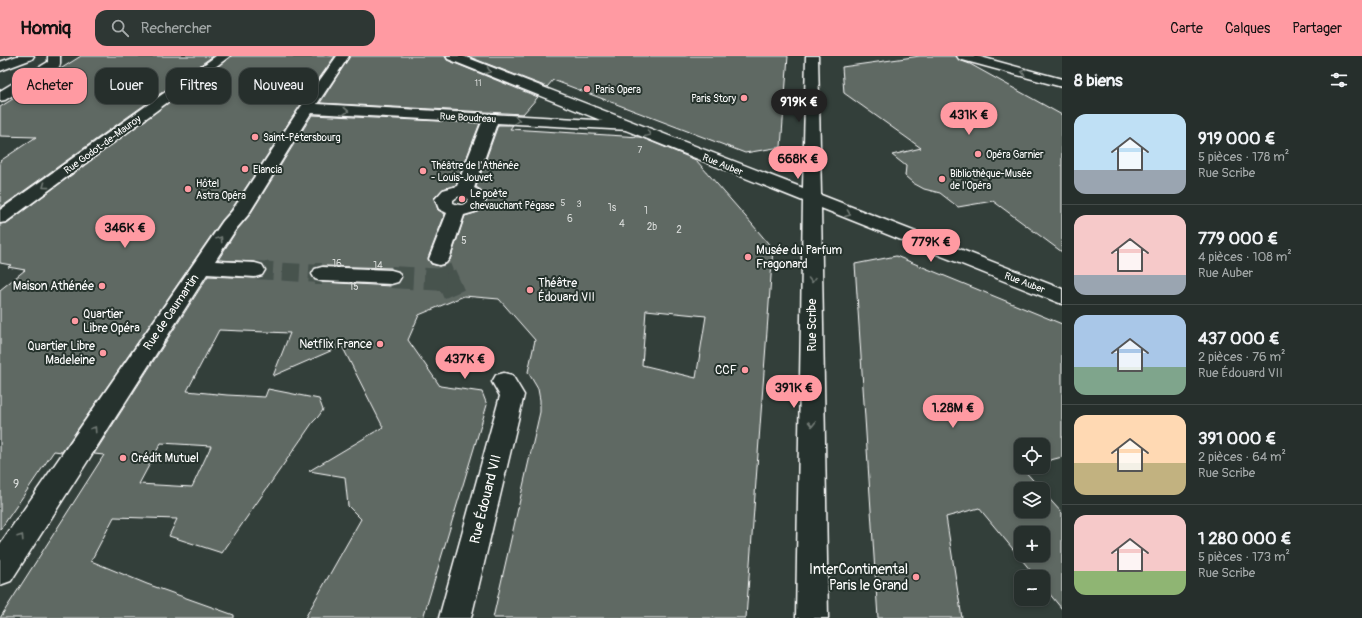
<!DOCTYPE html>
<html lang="fr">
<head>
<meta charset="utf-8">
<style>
	:root { --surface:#262f2c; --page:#2e3734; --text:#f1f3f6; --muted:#a4a9a9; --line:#424a48; --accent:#ff9aa2 }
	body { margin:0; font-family:Pangolin,sans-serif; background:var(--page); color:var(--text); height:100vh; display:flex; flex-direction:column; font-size:15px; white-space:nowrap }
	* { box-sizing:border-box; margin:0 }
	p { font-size:13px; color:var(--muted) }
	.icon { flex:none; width:22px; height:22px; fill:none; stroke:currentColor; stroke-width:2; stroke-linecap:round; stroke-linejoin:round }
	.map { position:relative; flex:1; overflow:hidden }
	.sheet { display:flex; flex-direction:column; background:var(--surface); width:300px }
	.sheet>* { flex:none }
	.guide { position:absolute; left:12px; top:12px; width:380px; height:36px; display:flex; gap:8px }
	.controls { position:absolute; left:1014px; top:382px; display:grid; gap:8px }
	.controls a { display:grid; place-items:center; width:36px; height:36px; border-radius:8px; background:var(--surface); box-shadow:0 2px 6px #0003,0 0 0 1px var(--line); font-size:20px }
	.price { position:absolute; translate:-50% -34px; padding:0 9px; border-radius:14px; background:var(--accent); color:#111; font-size:13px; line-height:26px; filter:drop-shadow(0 1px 2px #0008) }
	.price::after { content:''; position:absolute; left:50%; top:24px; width:12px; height:9px; margin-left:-6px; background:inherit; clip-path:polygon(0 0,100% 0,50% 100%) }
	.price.active { background:#222; color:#fff }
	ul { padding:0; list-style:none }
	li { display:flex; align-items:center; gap:12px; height:100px; padding:0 12px }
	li+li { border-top:1px solid var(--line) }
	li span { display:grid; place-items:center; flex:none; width:112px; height:80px; border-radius:12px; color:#555 }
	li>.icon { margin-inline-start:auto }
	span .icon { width:48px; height:48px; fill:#fffc; stroke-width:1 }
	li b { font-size:17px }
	h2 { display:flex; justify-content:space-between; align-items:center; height:48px; padding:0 12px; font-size:17px }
	.pill { padding:0 14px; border-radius:12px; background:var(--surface); box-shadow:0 2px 6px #0003,0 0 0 1px var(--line); font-size:14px; line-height:36px }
	.pill.active { background:var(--accent); color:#111 }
	header { display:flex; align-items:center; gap:24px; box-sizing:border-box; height:56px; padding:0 20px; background:var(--accent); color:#111 }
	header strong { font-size:19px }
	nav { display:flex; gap:22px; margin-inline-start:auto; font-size:14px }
	.search { width:280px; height:36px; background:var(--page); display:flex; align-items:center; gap:10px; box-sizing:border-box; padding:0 14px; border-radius:12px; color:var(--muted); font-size:15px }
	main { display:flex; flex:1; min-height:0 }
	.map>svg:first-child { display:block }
	.building { fill:#5f6964; stroke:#fff; fill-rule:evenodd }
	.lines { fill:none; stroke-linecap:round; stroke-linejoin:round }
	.street-tunnel-far1 { stroke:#47524e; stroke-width:18; stroke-dasharray:18 9; stroke-linecap:butt }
	.street-tunnel { stroke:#47524e; stroke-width:22; stroke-dasharray:22 11; stroke-linecap:butt }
	.street-casing { stroke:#fff; stroke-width:3 }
	.secondary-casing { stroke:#fff; stroke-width:3 }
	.street { fill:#26332d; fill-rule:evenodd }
	.secondary { fill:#26332d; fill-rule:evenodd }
	.oneway { stroke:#727a76 }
	.poi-dot { fill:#ff9aa2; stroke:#26332d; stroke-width:1.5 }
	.labels { text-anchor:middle; stroke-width:4; stroke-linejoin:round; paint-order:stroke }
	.far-number-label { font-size:9px; fill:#d7dad8 }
	.far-poi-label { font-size:10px; fill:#fff; stroke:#26332d; text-anchor:start }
	.far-street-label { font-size:10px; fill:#fff; stroke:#26332d }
	.number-label { font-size:10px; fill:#d7dad8 }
	.poi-label { font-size:12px; fill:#fff; stroke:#26332d; text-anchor:start }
	.street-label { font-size:12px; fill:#fff; stroke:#26332d }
	.near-number-label { font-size:12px; fill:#d7dad8 }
	.near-street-label { font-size:14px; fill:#fff; stroke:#26332d }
	.near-poi-label { font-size:14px; fill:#fff; stroke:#26332d; text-anchor:end }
</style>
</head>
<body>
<header>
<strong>Homiq</strong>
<div class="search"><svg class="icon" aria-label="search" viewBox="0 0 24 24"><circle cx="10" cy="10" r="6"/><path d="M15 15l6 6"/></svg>Rechercher</div>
<nav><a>Carte</a><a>Calques</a><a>Partager</a></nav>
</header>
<main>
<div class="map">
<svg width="1062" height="562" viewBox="0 0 1062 562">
	<rect width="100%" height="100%" fill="#333f3a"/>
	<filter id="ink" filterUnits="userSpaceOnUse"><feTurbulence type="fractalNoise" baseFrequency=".025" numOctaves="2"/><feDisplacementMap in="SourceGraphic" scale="8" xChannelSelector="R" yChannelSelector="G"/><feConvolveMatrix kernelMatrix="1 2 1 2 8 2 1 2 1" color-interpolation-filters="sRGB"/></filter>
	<g filter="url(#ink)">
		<g class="building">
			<path d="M81 0H213L0 152V105L36 81 0 80V51Z"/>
			<path d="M231 0H335L299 51 231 154 222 164 62 396 54 395 0 474V234L25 214 8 211 11 209 0 207V168L7 167Z"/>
			<path d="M350 0H445L447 4 538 41 523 58 320 47Z"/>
			<path d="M467 0H788L781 91 745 97 553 24 547 31Z"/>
			<path d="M920 0H956L959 4 970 8 1062 59V196L993 145 958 151 940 137 924 133 913 127 905 120 906 110 892 99 921 92 844 37 842 11Z"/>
			<path d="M312 59 480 67 456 129 443 133 434 142 438 154 445 158 428 202 431 208 439 210 446 208 450 204 465 160 478 156 487 145 481 134 476 131 498 69H513L510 73 640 81 696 104 752 168 773 193 746 562H493L540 356V344L538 333 528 316 535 284 499 243 464 240 419 259 408 284 440 330 482 336 487 349 423 562H305L361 463 348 450 345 421 309 415 383 371 342 290 273 320 290 277 219 274 187 335 227 339 265 341 268 333 319 343 323 354 318 361 313 366 222 497 169 480 177 463 114 461 91 505 147 528 234 559V562H0L104 399 94 398 208 220 255 222 263 220 266 213 262 208 255 206 218 204 237 174 249 160ZM322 210 391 212 399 215 402 222 398 227 391 230 322 226 314 224 311 217 315 212ZM646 254 706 260 696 322 642 309ZM161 387 211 390 192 431 139 428Z"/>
			<path d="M896 200 1062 268V401L1043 406V389H1021V411H1027L1022 412 1041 433H1021V455H1043V436L1062 457V553L1043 530V521H1036L979 452 946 461 962 562H878L855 208ZM1021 477H1043V499H1021Z"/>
		</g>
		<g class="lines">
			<g class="street-tunnel-far1">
				<path d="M442 211 445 219"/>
				<path d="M255 214 322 218"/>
			</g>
			<g class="street-tunnel">
				<path d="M315 218H322"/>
				<path d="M445 218 456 243"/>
				<path d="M391 221 448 224"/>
			</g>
			<defs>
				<g id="street">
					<path d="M48 0H60V8L59 11 5 44 0 45V35L48 6Z"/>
					<path d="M216 0H230L6 166 0 167V154Z"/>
					<path d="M337 0H349L317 48 629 66 634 67 636 70 634 73 629 74 497 67 474 132 480 135 486 144 478 155 464 159 449 203 446 207 439 209 432 207 429 203 447 157 439 153 435 143 443 134 457 130 482 66 311 57 248 159 236 173 215 205 255 207 262 209 265 214 262 219 255 221 207 218 11 525 0 529V488L223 165 232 155 300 52ZM464 140 468 144C465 150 459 150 453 147V144L457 141Z"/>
					<path d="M957 0H977L1062 23V31L959 3Z"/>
					<path d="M322 211 391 214 398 216 401 221 398 226 391 228 322 225 315 223 312 218 315 213Z"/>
					<path d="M504 317 512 319 524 339 471 562H439L500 340 492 326 496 319Z"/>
				</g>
				<g id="secondary">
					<path d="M17 0H34L32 3 0 15V6Z"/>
					<path d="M446 0H463L803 132 806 0H818L821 139 1062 233V248L821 152 828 562H796L803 145 448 3Z"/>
				</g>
			</defs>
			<use href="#street" class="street-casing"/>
			<use href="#secondary" class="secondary-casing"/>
			<use href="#street" class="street"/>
			<use href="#secondary" class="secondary"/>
		</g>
		<defs><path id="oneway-chevron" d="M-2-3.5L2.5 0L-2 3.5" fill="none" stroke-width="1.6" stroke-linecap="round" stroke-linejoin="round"/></defs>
		<g class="oneway">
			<use href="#oneway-chevron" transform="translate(488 15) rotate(22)"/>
			<use href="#oneway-chevron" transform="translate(1024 16) rotate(-165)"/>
			<use href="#oneway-chevron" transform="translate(346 55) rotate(3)"/>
			<use href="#oneway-chevron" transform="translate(517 64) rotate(3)"/>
			<use href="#oneway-chevron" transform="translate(648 78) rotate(22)"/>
			<use href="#oneway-chevron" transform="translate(45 130) rotate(144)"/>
			<use href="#oneway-chevron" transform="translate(848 158) rotate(21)"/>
			<use href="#oneway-chevron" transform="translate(220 183) rotate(-56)"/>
			<use href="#oneway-chevron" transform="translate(812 224) rotate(90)"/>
			<use href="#oneway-chevron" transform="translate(812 368) rotate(90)"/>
			<use href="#oneway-chevron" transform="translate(94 373) rotate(-56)"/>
			<use href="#oneway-chevron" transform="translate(21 481) rotate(-57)"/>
		</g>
	</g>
	<g class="poi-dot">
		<circle cx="587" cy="33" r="4"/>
		<circle cx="744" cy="42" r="4"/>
		<circle cx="255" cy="81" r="4"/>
		<circle cx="978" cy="98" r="4"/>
		<circle cx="245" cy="113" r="4"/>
		<circle cx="423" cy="115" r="4"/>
		<circle cx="942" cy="123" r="4"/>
		<circle cx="188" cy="133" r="4"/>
		<circle cx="462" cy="143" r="4"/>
		<circle cx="748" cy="201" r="4"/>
		<circle cx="102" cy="230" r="4"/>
		<circle cx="530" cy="234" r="4"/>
		<circle cx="75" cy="265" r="4"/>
		<circle cx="380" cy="288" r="4"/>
		<circle cx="103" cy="297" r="4"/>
		<circle cx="745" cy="314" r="4"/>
		<circle cx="123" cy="402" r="4"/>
		<circle cx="916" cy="521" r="4"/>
	</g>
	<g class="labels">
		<g class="far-number-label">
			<text x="478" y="30">11</text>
			<text x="640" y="97">7</text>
			<text x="563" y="150">5</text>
			<text x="579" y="151">3</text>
		</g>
		<g class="far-poi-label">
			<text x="595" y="37">Paris Opera</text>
			<text x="736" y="46" text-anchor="end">Paris Story</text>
			<text x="263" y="85">Saint-Pétersbourg</text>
			<text x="986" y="102">Opéra Garnier</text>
			<text x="431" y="113">Théâtre de l'Athénée<tspan x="431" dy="12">- Louis-Jouvet</tspan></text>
			<text x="253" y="117">Elancia</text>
			<text x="950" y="121">Bibliothèque-Musée<tspan x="950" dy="12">de l'Opéra</tspan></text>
			<text x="196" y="131">Hôtel<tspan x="196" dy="12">Astra Opéra</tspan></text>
			<text x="470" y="141">Le poète<tspan x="470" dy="12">chevauchant Pégase</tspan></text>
		</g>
		<g class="far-street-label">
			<text transform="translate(468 61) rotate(3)" y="4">Rue Boudreau</text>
			<text transform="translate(102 88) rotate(-36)" y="4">Rue Godot-de-Mauroy</text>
			<text transform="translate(723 108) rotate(22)" y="4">Rue Auber</text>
			<text transform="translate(1025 226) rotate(21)" y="4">Rue Auber</text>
		</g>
		<g class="number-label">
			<text x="612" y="155">1s</text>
			<text x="646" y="158">1</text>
			<text x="570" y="166">6</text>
			<text x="622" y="171">4</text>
			<text x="652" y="174">2b</text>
			<text x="679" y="177">2</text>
			<text x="464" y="188">5</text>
			<text x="337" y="211">16</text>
			<text x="378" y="213">14</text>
			<text x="354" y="234">15</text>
		</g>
		<g class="poi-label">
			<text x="756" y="198">Musée du Parfum<tspan x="756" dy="14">Fragonard</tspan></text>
			<text x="538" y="231">Théâtre<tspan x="538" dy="14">Édouard VII</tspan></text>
			<text x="94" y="234" text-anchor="end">Maison Athénée</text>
			<text x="83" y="262">Quartier<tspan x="83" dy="14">Libre Opéra</tspan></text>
			<text x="372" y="292" text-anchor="end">Netflix France</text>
			<text x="95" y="294" text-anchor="end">Quartier Libre<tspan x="95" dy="14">Madeleine</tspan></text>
			<text x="737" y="318" text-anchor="end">CCF</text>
			<text x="131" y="406">Crédit Mutuel</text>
		</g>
		<g class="street-label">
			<text transform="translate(171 256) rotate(-56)" y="4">Rue de Caumartin</text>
			<text transform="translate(812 269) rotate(-90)" y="4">Rue Scribe</text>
		</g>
		<g class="near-number-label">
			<text x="16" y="432">9</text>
		</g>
		<g class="near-street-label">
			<text transform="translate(485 443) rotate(-76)" y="5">Rue Édouard VII</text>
		</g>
		<g class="near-poi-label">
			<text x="908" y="518">InterContinental<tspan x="908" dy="16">Paris le Grand</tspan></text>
		</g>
	</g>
</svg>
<div class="controls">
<a><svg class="icon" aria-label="locate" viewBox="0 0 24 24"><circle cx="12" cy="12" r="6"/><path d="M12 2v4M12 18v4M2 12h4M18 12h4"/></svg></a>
<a><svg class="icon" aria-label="layers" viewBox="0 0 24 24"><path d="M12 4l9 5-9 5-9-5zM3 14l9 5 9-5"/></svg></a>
<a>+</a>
<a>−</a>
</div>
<b class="price active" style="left:799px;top:67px">919K €</b>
<b class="price" style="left:969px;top:80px">431K €</b>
<b class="price" style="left:798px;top:124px">668K €</b>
<b class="price" style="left:125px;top:193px">346K €</b>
<b class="price" style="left:931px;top:207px">779K €</b>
<b class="price" style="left:465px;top:324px">437K €</b>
<b class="price" style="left:794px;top:353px">391K €</b>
<b class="price" style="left:953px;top:373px">1.28M €</b>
<div class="guide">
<a class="pill active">Acheter</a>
<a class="pill">Louer</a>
<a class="pill">Filtres</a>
<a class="pill">Nouveau</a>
</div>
</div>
<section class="sheet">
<h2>8 biens<svg class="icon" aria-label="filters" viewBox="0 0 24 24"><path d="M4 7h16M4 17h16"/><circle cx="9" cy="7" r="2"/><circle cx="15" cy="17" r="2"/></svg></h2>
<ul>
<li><span style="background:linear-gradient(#bfe0f5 70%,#9aa5b1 0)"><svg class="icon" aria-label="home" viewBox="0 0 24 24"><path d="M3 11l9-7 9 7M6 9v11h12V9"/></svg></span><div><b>919 000 €</b><p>5 pièces · 178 m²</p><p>Rue Scribe</p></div></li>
<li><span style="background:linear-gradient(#f6c9c9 75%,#9aa5b1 0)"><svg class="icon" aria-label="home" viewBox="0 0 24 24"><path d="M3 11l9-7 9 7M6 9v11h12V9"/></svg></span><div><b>779 000 €</b><p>4 pièces · 108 m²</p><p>Rue Auber</p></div></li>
<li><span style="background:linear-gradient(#a9c7e8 65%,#7fa58c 0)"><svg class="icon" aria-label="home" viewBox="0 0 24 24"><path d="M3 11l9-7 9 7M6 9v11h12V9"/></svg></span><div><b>437 000 €</b><p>2 pièces · 76 m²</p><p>Rue Édouard VII</p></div></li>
<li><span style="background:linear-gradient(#ffd9b3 60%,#c2b280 0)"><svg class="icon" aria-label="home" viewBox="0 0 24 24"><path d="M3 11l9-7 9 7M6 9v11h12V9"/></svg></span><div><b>391 000 €</b><p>2 pièces · 64 m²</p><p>Rue Scribe</p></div></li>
<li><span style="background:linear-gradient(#f6c9c9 70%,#8fb573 0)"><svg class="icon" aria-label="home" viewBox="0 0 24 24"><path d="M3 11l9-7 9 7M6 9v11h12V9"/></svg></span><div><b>1 280 000 €</b><p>5 pièces · 173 m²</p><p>Rue Scribe</p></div></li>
</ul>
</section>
</main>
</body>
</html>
